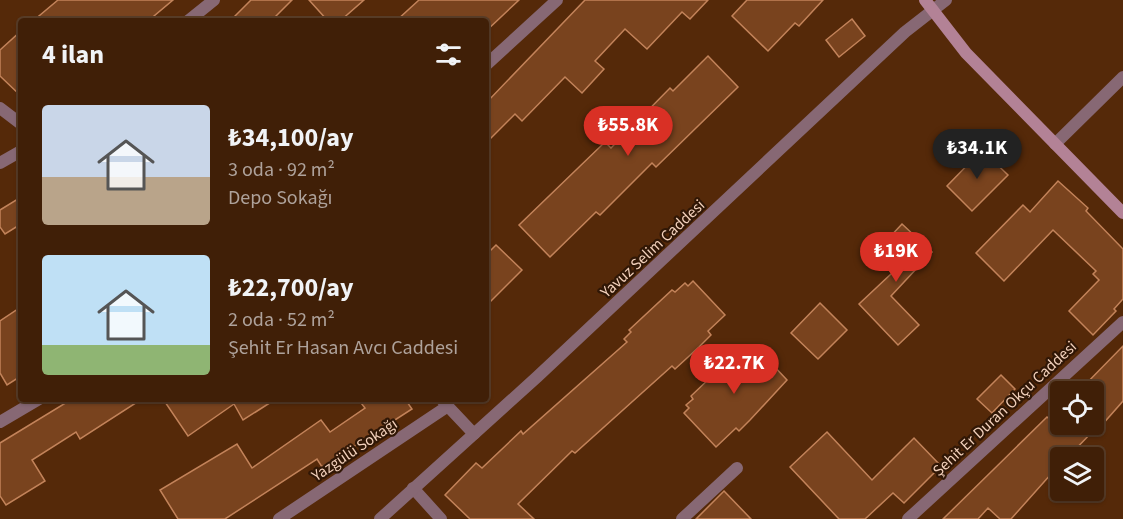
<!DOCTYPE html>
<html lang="tr">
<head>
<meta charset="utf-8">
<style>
	:root { --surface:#401f07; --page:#4b2c15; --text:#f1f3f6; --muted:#aea29b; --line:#593d28; --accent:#d93025 }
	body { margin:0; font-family:"Source Sans 3",sans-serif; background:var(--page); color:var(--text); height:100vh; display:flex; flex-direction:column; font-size:22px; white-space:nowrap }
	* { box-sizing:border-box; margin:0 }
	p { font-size:20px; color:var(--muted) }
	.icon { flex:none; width:33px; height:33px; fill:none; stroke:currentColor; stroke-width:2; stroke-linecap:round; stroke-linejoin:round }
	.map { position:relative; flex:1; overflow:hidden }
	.drawer { position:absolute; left:18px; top:18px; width:471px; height:384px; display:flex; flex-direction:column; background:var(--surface); border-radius:6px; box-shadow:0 2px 4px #0004,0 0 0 2px var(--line) }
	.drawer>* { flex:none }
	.controls { position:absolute; left:1050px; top:381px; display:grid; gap:12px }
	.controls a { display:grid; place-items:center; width:54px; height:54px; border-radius:6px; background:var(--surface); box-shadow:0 2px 4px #0004,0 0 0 2px var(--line); font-size:30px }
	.price { position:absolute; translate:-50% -51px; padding:0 14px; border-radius:21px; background:var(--accent); color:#fff; font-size:20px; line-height:39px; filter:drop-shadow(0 2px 3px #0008) }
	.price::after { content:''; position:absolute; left:50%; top:36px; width:18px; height:14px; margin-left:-9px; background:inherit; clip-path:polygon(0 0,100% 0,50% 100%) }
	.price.on { background:#222; color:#fff }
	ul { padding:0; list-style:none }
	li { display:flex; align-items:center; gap:18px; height:150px; padding:0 24px }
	li span { display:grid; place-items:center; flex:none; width:168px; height:120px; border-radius:6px; color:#555 }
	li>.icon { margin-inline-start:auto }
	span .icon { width:72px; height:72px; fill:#fffc; stroke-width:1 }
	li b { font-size:26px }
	h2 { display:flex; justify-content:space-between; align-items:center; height:72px; padding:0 24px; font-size:26px }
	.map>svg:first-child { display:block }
	.building { fill:#79431e; stroke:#c3835a; stroke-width:1.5 }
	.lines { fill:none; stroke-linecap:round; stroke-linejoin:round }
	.minor { stroke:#876874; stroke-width:12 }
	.tertiary { stroke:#876874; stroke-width:12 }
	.secondary { stroke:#b38296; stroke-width:12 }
	.labels { text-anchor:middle; stroke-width:4.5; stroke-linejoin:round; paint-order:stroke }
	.street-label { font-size:16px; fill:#f2d0bb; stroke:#301706 }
</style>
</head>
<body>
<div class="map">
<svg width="1123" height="519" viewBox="0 0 1123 519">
	<rect width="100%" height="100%" fill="#552909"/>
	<g class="building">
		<path d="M58 0H173L148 21H33Z"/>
		<path d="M251 0H292L271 21H230Z"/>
		<path d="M309 0H364L340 21H328Z"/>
		<path d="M419 0H519L486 31V21H396Z"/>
		<path d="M585 0H708L690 19 682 12 647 49 625 29 595 61 604 69 582 93 565 77 522 121 515 114 486 143V103Z"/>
		<path d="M747 0H823L799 26 795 23 768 51 732 16Z"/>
		<path d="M852 19 865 36 839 57 826 40Z"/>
		<path d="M21 31V96L0 76V50Z"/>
		<path d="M708 56 738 87 656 167 652 163 600 215 596 212 550 257 519 225 605 142 611 148 670 88 673 91Z"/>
		<path d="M982 150 1008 175 972 211 947 186Z"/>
		<path d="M1058 181 1088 208 1086 211 1123 249V299L1114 309 1116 311 1093 335 1069 311 1099 280 1093 274 1096 271 1053 230 1004 281 976 253 1023 205 1030 212Z"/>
		<path d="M21 197V224L5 234 0 227V210Z"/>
		<path d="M902 224 932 252 891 296 919 325 898 345 859 304 892 273 873 255Z"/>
		<path d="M496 245 522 270 486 306V255Z"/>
		<path d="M693 281 725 315 708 331 711 335 699 347 675 369 672 366 575 453 572 451 518 504 534 519H470L445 495 476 463 482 468 521 431 523 434 627 342 624 339 631 332 629 330 672 290 675 292 685 283 688 286Z"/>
		<path d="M820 303 847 330 818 359 791 333Z"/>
		<path d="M21 307V376L7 385 0 373V321Z"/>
		<path d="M755 346 787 380 750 420 739 431 736 428 716 447 684 413 689 408 686 405 693 399 691 396 736 353 738 355 746 348 750 351Z"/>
		<path d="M1123 346V401L1094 434V430L1067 458H1060V464L1011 519H1000L988 508 978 519H943L1047 417 1055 424H1094V392H1078Z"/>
		<path d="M1001 375 1015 389 992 413 977 399Z"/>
		<path d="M72 399H142L80 439 76 432 32 460 45 481 6 505 0 496V443Z"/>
		<path d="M163 399H276L243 420 234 404 188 436Z"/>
		<path d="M358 399H405L412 409 322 467 317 459 225 519H178L160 490 237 444 252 468 321 420 330 432 365 408Z"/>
		<path d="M827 432 872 480 914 438 941 466 904 503 893 493 865 519H839L790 467Z"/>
		<path d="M724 491 751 519H696Z"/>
	</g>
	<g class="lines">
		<g class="minor">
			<path d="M1055 144 1123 77"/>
			<path d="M279 519 448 406"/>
		</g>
		<g class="tertiary">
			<path d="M188 21 214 0"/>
			<path d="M486 65 557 0"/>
			<path d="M0 108 21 124"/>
			<path d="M0 163 21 151"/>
			<path d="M441 399 474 434"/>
			<path d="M0 422 39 399"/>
			<path d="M413 488 441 519"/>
			<path d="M380 519 537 377 905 32 946 0"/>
			<path d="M682 519 737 468"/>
			<path d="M908 519 1123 322"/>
		</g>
		<path class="secondary" d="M925 0 966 53 1123 213"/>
	</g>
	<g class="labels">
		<g class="street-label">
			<text transform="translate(652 248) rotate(-43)" y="6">Yavuz Selim Caddesi</text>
			<text transform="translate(1004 408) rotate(-43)" y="6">Şehit Er Duran Okçu Caddesi</text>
			<text transform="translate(354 449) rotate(-34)" y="6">Yazgülü Sokağı</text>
		</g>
	</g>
</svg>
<div class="controls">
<a><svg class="icon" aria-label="locate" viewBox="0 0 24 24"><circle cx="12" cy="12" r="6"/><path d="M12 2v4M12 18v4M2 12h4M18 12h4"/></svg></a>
<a><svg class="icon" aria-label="layers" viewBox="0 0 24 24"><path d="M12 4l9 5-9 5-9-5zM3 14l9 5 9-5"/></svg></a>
</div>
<b class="price" style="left:628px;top:157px">₺55.8K</b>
<b class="price on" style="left:977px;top:180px">₺34.1K</b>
<b class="price" style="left:896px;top:283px">₺19K</b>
<b class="price" style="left:734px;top:395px">₺22.7K</b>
<section class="drawer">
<h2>4 ilan<svg class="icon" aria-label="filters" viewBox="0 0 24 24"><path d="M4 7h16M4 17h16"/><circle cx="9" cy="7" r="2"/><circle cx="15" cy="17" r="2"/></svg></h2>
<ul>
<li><span style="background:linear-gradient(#c9d6e8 60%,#b9a48a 0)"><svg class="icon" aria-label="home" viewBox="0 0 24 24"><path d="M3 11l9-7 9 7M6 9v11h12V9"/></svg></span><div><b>₺34,100/ay</b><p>3 oda · 92 m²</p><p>Depo Sokağı</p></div></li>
<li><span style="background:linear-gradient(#bfe0f5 75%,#8fb573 0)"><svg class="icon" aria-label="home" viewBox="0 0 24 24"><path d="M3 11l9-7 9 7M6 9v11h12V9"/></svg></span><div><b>₺22,700/ay</b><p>2 oda · 52 m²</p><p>Şehit Er Hasan Avcı Caddesi</p></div></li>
</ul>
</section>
</div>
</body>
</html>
